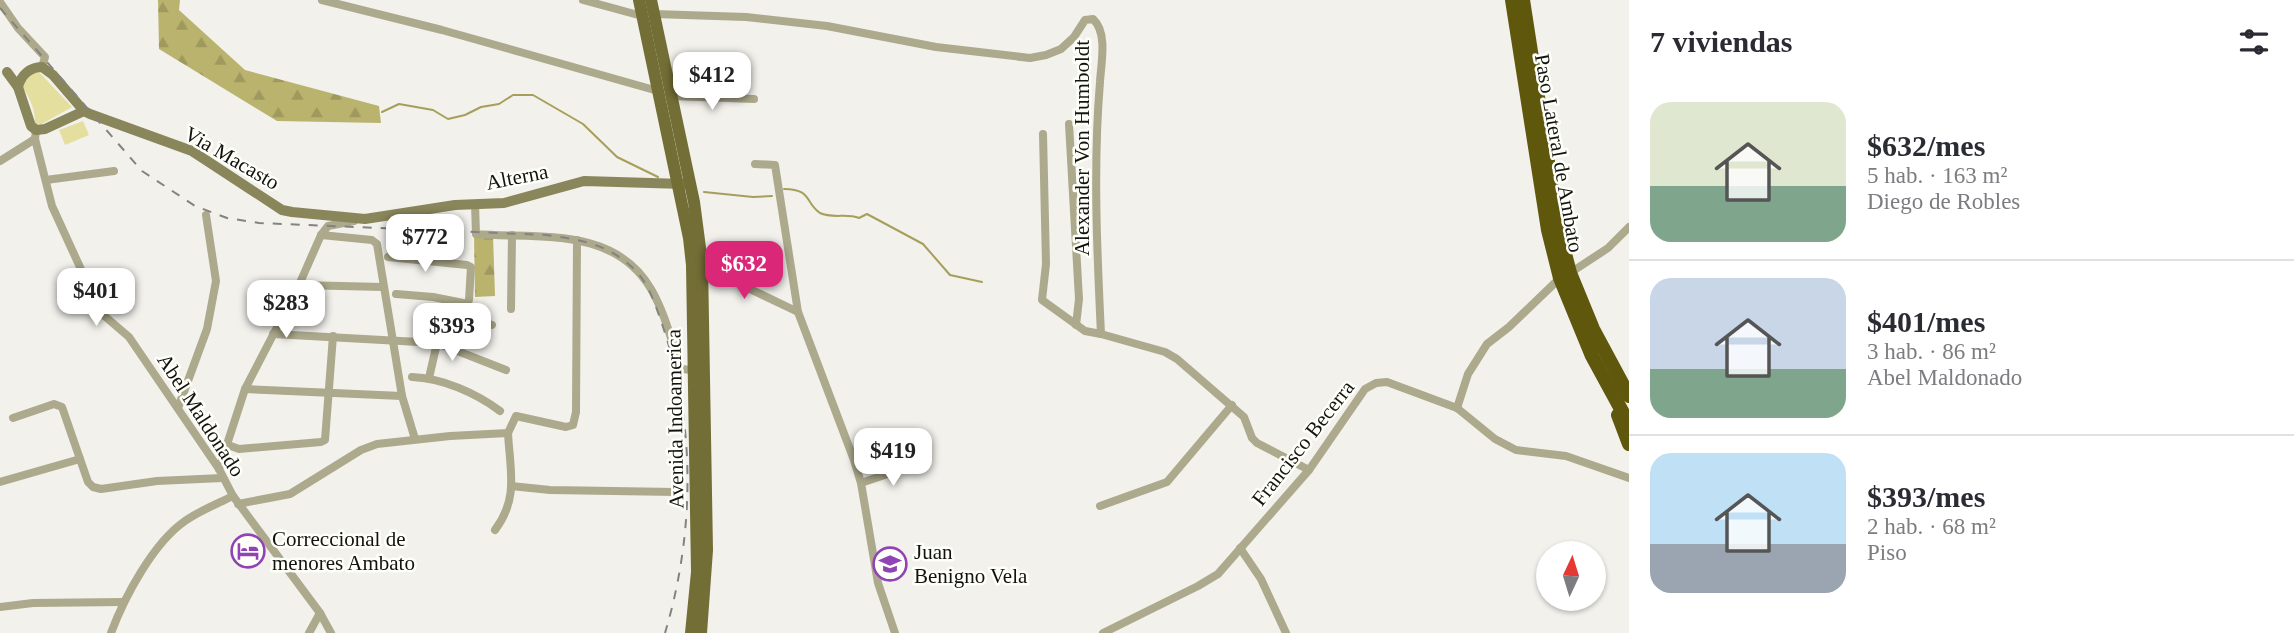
<!DOCTYPE html>
<html lang="es">
<head>
<meta charset="utf-8">
<style>
	:root { --surface:#fff; --page:#f7f7f7; --text:#2b2b33; --muted:#7c7c81; --line:#e1e1e2; --accent:#db2777 }
	body { margin:0; font-family:"Times New Roman",serif; background:var(--page); color:var(--text); height:100vh; display:flex; flex-direction:column; font-size:26px; white-space:nowrap }
	* { box-sizing:border-box; margin:0 }
	p { font-size:23px; color:var(--muted) }
	.icon { flex:none; width:38px; height:38px; fill:none; stroke:currentColor; stroke-width:2; stroke-linecap:round; stroke-linejoin:round }
	.map { position:relative; flex:1; overflow:hidden }
	.sheet { display:flex; flex-direction:column; background:var(--surface); width:665px }
	.sheet>* { flex:none }
	.needle { width:46px; rotate:4deg }
	.fabs { position:absolute; left:1536px; top:541px; display:grid; gap:14px }
	.fabs a { display:grid; place-items:center; width:70px; height:70px; border-radius:50%; background:var(--surface); box-shadow:0 2px 5px #0004; font-size:35px }
	.price { position:absolute; translate:-50% -60px; padding:0 16px; border-radius:14px; background:#fff; color:#222; font-size:23px; line-height:46px; filter:drop-shadow(0 2px 4px #0008) }
	.price::after { content:''; position:absolute; left:50%; top:42px; width:21px; height:16px; margin-left:-10px; background:inherit; clip-path:polygon(0 0,100% 0,50% 100%) }
	.price.selected { background:var(--accent); color:#fff }
	ul { padding:0; list-style:none }
	li { display:flex; align-items:center; gap:21px; height:175px; padding:0 21px }
	li+li { border-top:2px solid var(--line) }
	li span { display:grid; place-items:center; flex:none; width:196px; height:140px; border-radius:21px; color:#555 }
	li>.icon { margin-inline-start:auto }
	span .icon { width:84px; height:84px; fill:#fffc; stroke-width:1 }
	li b { font-size:30px }
	h2 { display:flex; justify-content:space-between; align-items:center; height:84px; padding:0 21px; font-size:30px }
	main { display:flex; flex:1; min-height:0 }
	.map>svg:first-child { display:block }
	.forest { fill:url(#forest-firs) }
	.park { fill:#e5df9f }
	.lines { fill:none; stroke-linecap:round; stroke-linejoin:round }
	.stream { stroke:#a69f5b; stroke-width:2 }
	.street { stroke:#aca98c; stroke-width:8 }
	.secondary { stroke:#8a865b; stroke-width:10 }
	.primary { stroke:#736d36; stroke-width:12 }
	.highway { stroke:#5f570c; stroke-width:14 }
	.rail { stroke:#848380; stroke-width:2; stroke-dasharray:9 9; stroke-linecap:butt }
	.labels { text-anchor:middle; stroke-width:5; stroke-linejoin:round; paint-order:stroke }
	.street-label { font-size:21px; fill:#121210; stroke:#fffffa }
	.poi-label { font-size:21px; fill:#121210; stroke:#fffffa; text-anchor:start }
</style>
</head>
<body>
<main>
<div class="map">
<svg width="1629" height="633" viewBox="0 0 1629 633">
	<defs>
		<pattern id="forest-firs" width="22" height="20" patternUnits="userSpaceOnUse" patternTransform="scale(1.75)"><rect width="22" height="20" fill="#bab36e"/><path d="M5 1l3.5 6h-7zM16 11l3.5 6h-7z" fill="#9f995e"/></pattern>
	</defs>
	<rect width="100%" height="100%" fill="#f2f1ec"/>
	<g class="forest">
		<path d="M158 0H180L179 10 245 70 379 106 381 123 277 121 159 49Z"/>
		<path d="M474 235H493L495 296 475 297Z"/>
	</g>
	<g class="park">
		<path d="M35 72H39L72 107 42 124H35C36 112 29 93 20 86Z"/>
		<path d="M83 121 89 135 65 145 59 130Z"/>
	</g>
	<g class="lines">
		<g class="stream">
			<path d="M382 112 399 104 433 110 448 119 465 115 481 107 499 104 513 95H533L583 124 617 157 658 177"/>
			<path d="M784 189C812 189 805 203 820 213 832 219 847 213 859 218L867 214 923 244 950 275 982 282"/>
			<path d="M704 192 753 197 772 196"/>
		</g>
		<g class="street">
			<path d="M322 0 442 30 658 91"/>
			<path d="M583 0 642 16"/>
			<path d="M0 2 18 28 45 57 42 67"/>
			<path d="M654 14 746 17 827 26 936 47 1030 58 1046 55 1061 49 1074 37 1085 20 1093 19C1108 33 1101 63 1100 82 1093 165 1097 251 1101 334L1085 331 1042 300 1046 264 1043 134"/>
			<path d="M671 96 754 99"/>
			<path d="M1069 124 1079 299 1076 325"/>
			<path d="M36 130 35 139 52 206 101 313 129 337 219 469 233 496 320 613 331 633"/>
			<path d="M0 161 35 139"/>
			<path d="M755 164 775 165 798 312 854 460 861 483 878 583 895 633"/>
			<path d="M46 180 114 171"/>
			<path d="M475 204 476 234C539 239 614 226 651 289 665 313 672 343 681 369L693 370"/>
			<path d="M321 235 372 240 377 244 402 396 415 439"/>
			<path d="M388 257 467 265 471 267 469 300 460 314 443 326 437 343 429 378"/>
			<path d="M700 265 798 312"/>
			<path d="M1570 273 1608 248 1629 227"/>
			<path d="M299 285 383 287"/>
			<path d="M396 294 433 297 468 304"/>
			<path d="M511 309 512 235"/>
			<path d="M460 314 492 325"/>
			<path d="M273 334 437 343 506 370"/>
			<path d="M1101 334 1165 352 1177 359 1244 417 1252 438 1257 443 1309 470"/>
			<path d="M412 377C442 378 476 393 500 411"/>
			<path d="M245 389 402 396"/>
			<path d="M178 408 207 329 216 281 206 215"/>
			<path d="M1457 408 1468 374 1487 344 1509 327 1560 278"/>
			<path d="M13 418 54 404 62 407 88 482 93 487 101 489 157 481 222 478"/>
			<path d="M228 445 239 449 321 442 325 440 333 336"/>
			<path d="M219 469 245 389 299 285 321 235 328 226 354 221"/>
			<path d="M0 482 80 459"/>
			<path d="M861 483 917 464"/>
			<path d="M511 486 550 490 676 492"/>
			<path d="M238 504 290 494 361 450 377 444 450 436 508 433 516 416 566 427 573 425 576 412 577 240"/>
			<path d="M1100 506 1167 482 1232 405"/>
			<path d="M495 530C519 498 510 471 508 433"/>
			<path d="M1240 548 1261 579 1286 633"/>
			<path d="M0 607 33 603 122 602"/>
			<path d="M111 633C124 598 153 543 185 521 199 511 217 504 233 496"/>
			<path d="M309 633 320 613"/>
			<path d="M1103 633 1198 586 1218 574 1309 470 1365 389 1376 383 1387 382 1457 408 1495 439 1516 450 1566 456 1629 478"/>
		</g>
		<g class="secondary">
			<path d="M7 72 18 87 31 126 36 130 45 129 84 111"/>
			<path d="M18 87C21 75 30 67 42 67L53 75 84 111 90 114 192 151 282 210 292 212 365 219 455 205 504 203 584 181 684 184"/>
		</g>
		<g class="primary">
			<path d="M639 0 689 238 692 265 697 572 691 633"/>
			<path d="M651 0 694 202 702 263 707 550 701 633"/>
		</g>
		<g class="highway">
			<path d="M1512 0 1548 230 1560 278 1592 356 1629 424"/>
			<path d="M1523 0 1558 226 1570 273 1593 329 1629 396"/>
			<path d="M1618 415 1629 444"/>
		</g>
		<path class="rail" d="M0 8 142 171 195 206 227 218 259 223 546 235C578 239 608 244 633 268 649 283 655 304 662 324 696 423 695 533 665 633"/>
	</g>
	<defs>
		<symbol id="hotel-ring" viewBox="-11 -11 22 22"><circle r="9.5" fill="#fffffa" stroke="#9043b4" stroke-width="1.5"/><path d="M-6-4.5h1.5V1H6V5H4.5V3h-9V5H-6ZM-4 0a1.8 1.8 0 1 1 3.6 0ZM.5 0V-2.5h3Q6-2.5 6 0Z" fill="#9043b4"/></symbol>
		<symbol id="school-ring" viewBox="-11 -11 22 22"><circle r="9.5" fill="#fffffa" stroke="#9043b4" stroke-width="1.5"/><path d="M0-5L7-2L0 1L-7-2ZM-4 1L0 2.5L4 1V4Q0 6-4 4Z" fill="#9043b4"/></symbol>
	</defs>
	<g fill-rule="evenodd">
		<use href="#hotel-ring" x="229" y="532" width="38" height="38"/>
		<use href="#school-ring" x="871" y="545" width="38" height="38"/>
	</g>
	<g class="labels">
		<g class="street-label">
			<text transform="translate(1082 148) rotate(-90)" y="7">Alexander Von Humboldt</text>
			<text transform="translate(1559 153) rotate(80)" y="7">Paso Lateral de Ambato</text>
			<text transform="translate(232 158) rotate(30)" y="7">Via Macasto</text>
			<text transform="translate(517 177) rotate(-11)" y="7">Alterna</text>
			<text transform="translate(201 415) rotate(57)" y="7">Abel Maldonado</text>
			<text transform="translate(675 419) rotate(-91)" y="7">Avenida Indoamerica</text>
			<text transform="translate(1303 443) rotate(-52)" y="7">Francisco Becerra</text>
		</g>
		<g class="poi-label">
			<text x="272" y="546">Correccional de<tspan x="272" dy="24">menores Ambato</tspan></text>
			<text x="914" y="559">Juan<tspan x="914" dy="24">Benigno Vela</tspan></text>
		</g>
	</g>
</svg>
<div class="fabs">
<a><svg class="needle" viewBox="-14 -14 28 28"><path d="M0-13l5 13h-10z" fill="#e53935"/><path d="M0 13l5-13h-10z" fill="#7c7c81"/></svg></a>
</div>
<b class="price" style="left:712px;top:112px">$412</b>
<b class="price" style="left:425px;top:274px">$772</b>
<b class="price selected" style="left:744px;top:301px">$632</b>
<b class="price" style="left:96px;top:328px">$401</b>
<b class="price" style="left:286px;top:340px">$283</b>
<b class="price" style="left:452px;top:363px">$393</b>
<b class="price" style="left:893px;top:488px">$419</b>
</div>
<section class="sheet">
<h2>7 viviendas<svg class="icon" aria-label="filters" viewBox="0 0 24 24"><path d="M4 7h16M4 17h16"/><circle cx="9" cy="7" r="2"/><circle cx="15" cy="17" r="2"/></svg></h2>
<ul>
<li><span style="background:linear-gradient(#dfe7d0 60%,#7fa58c 0)"><svg class="icon" aria-label="home" viewBox="0 0 24 24"><path d="M3 11l9-7 9 7M6 9v11h12V9"/></svg></span><div><b>$632/mes</b><p>5 hab. · 163 m²</p><p>Diego de Robles</p></div></li>
<li><span style="background:linear-gradient(#c9d6e8 65%,#7fa58c 0)"><svg class="icon" aria-label="home" viewBox="0 0 24 24"><path d="M3 11l9-7 9 7M6 9v11h12V9"/></svg></span><div><b>$401/mes</b><p>3 hab. · 86 m²</p><p>Abel Maldonado</p></div></li>
<li><span style="background:linear-gradient(#bfe0f5 65%,#9aa5b1 0)"><svg class="icon" aria-label="home" viewBox="0 0 24 24"><path d="M3 11l9-7 9 7M6 9v11h12V9"/></svg></span><div><b>$393/mes</b><p>2 hab. · 68 m²</p><p>Piso</p></div></li>
</ul>
</section>
</main>
</body>
</html>
